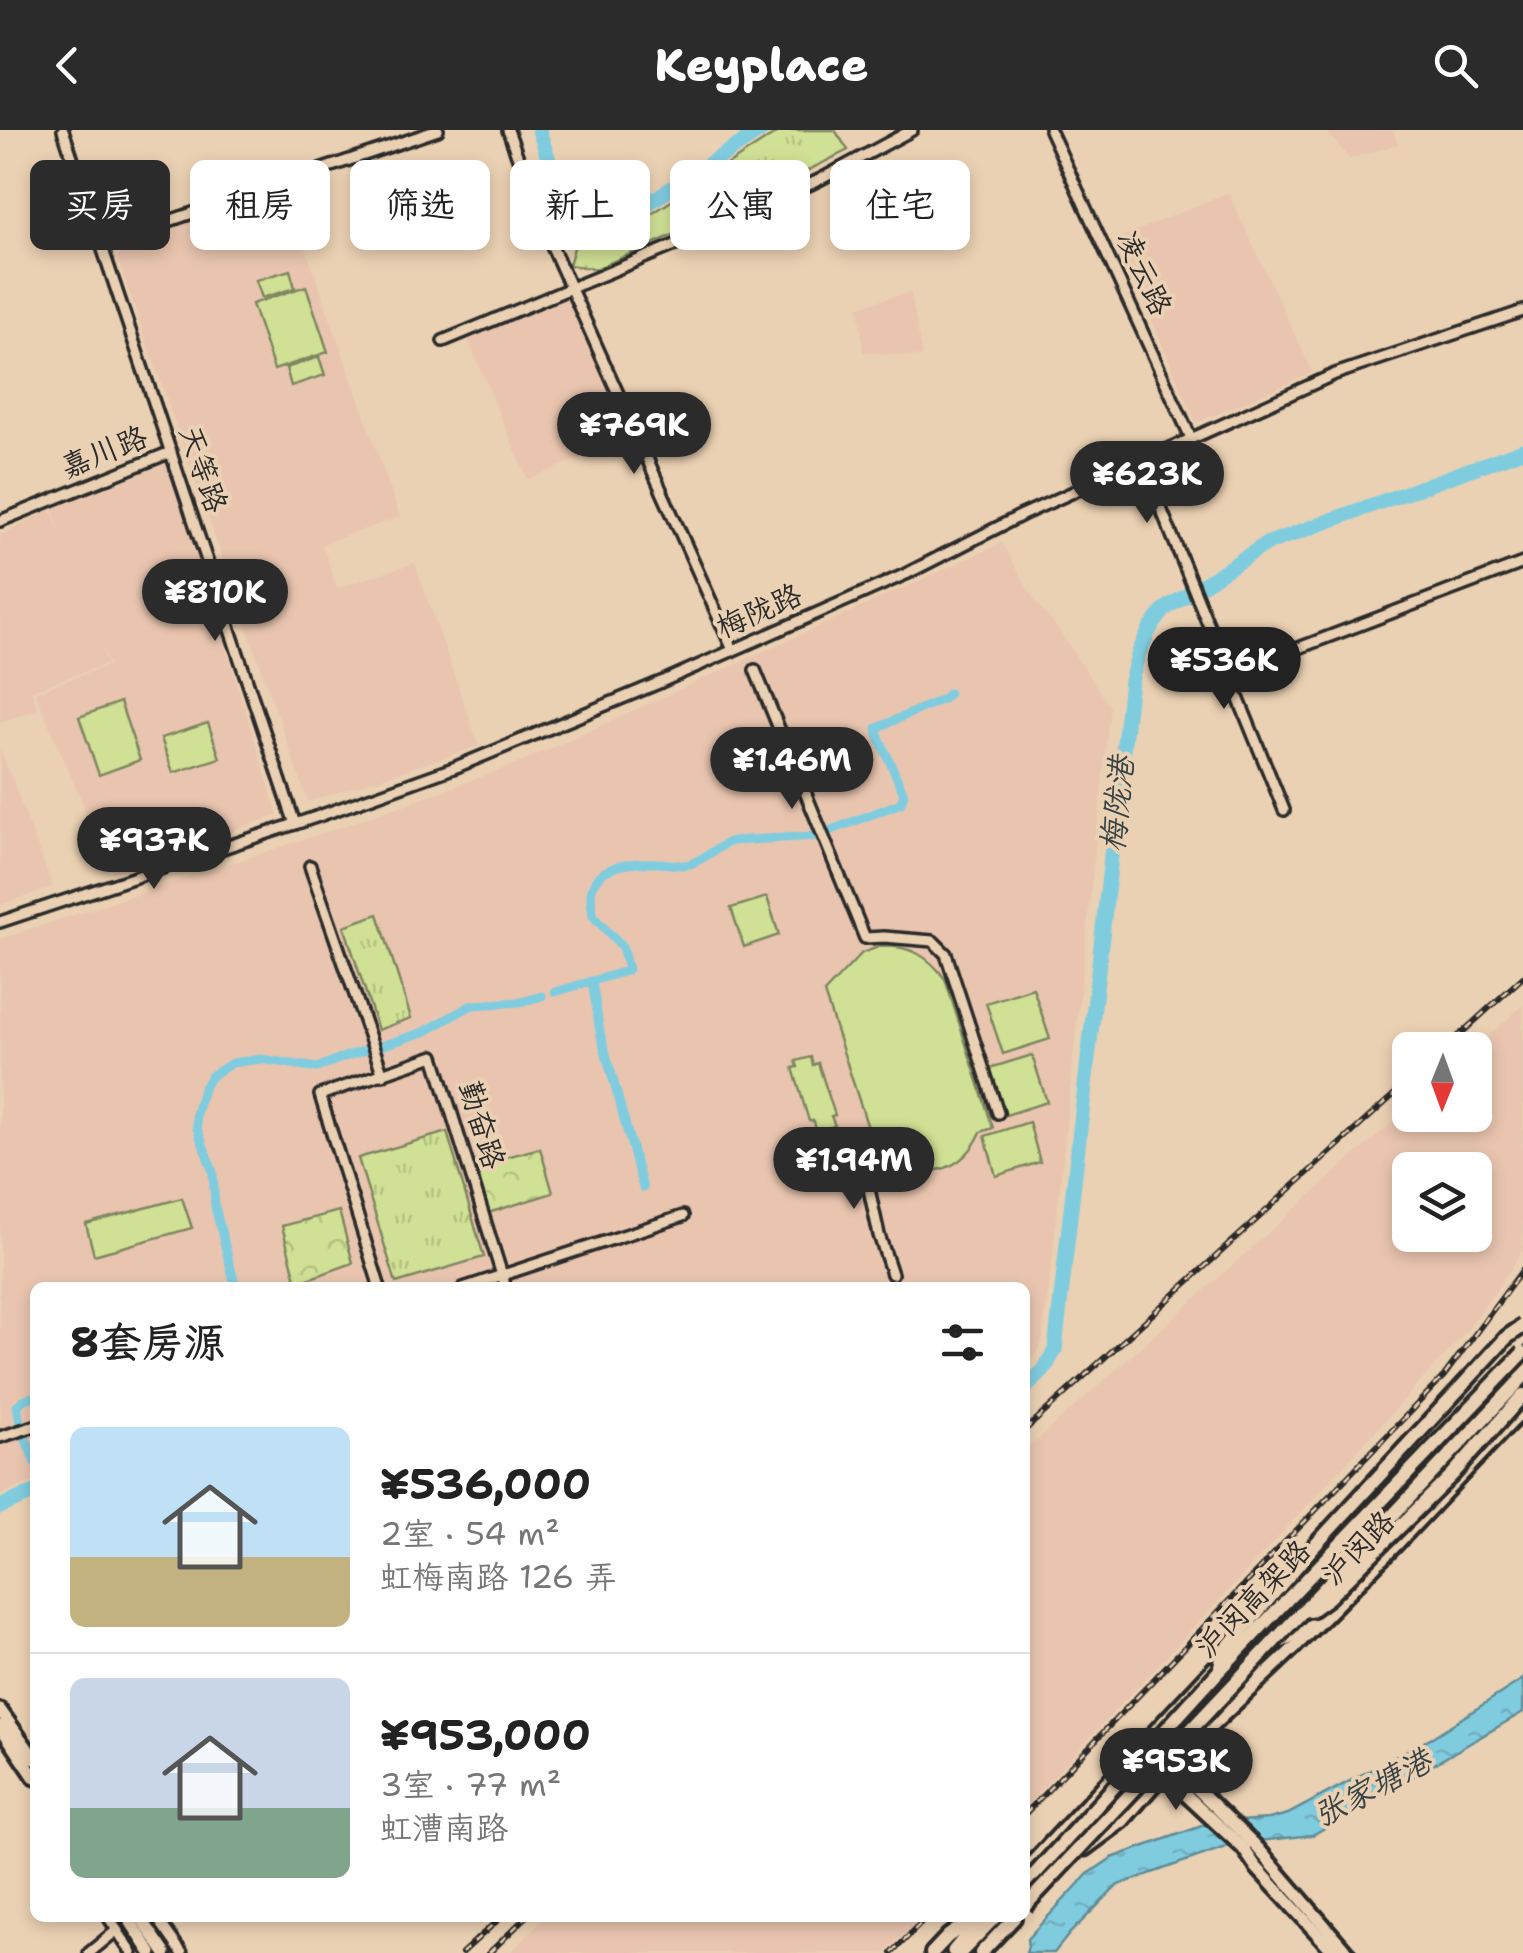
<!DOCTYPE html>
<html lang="zh">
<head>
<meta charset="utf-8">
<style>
	:root { --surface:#fff; --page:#f2f2f2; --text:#222; --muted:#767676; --line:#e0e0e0; --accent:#2b2b2b }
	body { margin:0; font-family:"Shantell Sans","LXGW WenKai TC",sans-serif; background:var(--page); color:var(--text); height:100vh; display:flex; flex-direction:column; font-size:38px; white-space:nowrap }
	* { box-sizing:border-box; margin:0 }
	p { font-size:32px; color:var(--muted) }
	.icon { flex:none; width:55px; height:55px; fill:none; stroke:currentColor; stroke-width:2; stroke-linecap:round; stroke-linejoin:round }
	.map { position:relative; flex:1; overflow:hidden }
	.sheet { position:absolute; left:30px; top:1152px; width:1000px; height:640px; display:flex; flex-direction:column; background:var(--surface); border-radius:15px; box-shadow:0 5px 15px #0003 }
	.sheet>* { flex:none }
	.banner { position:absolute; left:30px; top:30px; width:1000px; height:90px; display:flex; gap:20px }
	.needle { width:65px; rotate:181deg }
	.fabs { position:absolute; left:1392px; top:902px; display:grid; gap:20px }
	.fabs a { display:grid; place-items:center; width:100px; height:100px; border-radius:15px; background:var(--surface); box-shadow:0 5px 15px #0003; font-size:50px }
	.price { position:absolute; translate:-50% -85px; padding:0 22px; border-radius:35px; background:var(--accent); color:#fff; font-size:32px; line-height:65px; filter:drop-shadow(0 2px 5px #0008) }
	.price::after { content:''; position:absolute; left:50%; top:60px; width:30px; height:22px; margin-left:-15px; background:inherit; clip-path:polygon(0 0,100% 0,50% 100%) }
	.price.selected { background:#222; color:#fff }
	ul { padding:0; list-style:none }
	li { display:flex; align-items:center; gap:30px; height:250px; padding:0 40px }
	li+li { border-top:2px solid var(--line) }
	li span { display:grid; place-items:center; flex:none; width:280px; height:200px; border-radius:15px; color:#555 }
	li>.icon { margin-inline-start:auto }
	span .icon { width:120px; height:120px; fill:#fffc; stroke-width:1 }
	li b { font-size:42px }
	h2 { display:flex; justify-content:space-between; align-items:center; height:120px; padding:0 40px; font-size:42px }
	.chip { padding:0 35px; border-radius:15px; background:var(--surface); box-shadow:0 5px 15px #0003; font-size:35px; line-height:90px }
	.chip.selected { background:var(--accent); color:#fff }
	header { display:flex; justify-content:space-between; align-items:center; height:130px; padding:0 40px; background:var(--accent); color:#fff; font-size:45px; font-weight:800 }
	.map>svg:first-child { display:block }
	.built { fill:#e9c5af; fill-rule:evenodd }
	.grass { fill:url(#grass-tufts); stroke:#7e8660; stroke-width:2.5 }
	.forest { fill:url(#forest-crowns); stroke:#7e8660; stroke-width:2.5 }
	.park { fill:#d0e195; stroke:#7e8660; stroke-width:2.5 }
	.water { fill:url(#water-ripples); stroke:#5e8c97; stroke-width:2.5 }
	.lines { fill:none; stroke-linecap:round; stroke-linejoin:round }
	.canal { stroke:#80ccdf; stroke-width:9 }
	.river { stroke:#80ccdf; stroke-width:15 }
	.minor-casing { stroke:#2b2b2b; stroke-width:16 }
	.major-casing { stroke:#2b2b2b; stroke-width:19 }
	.highway-casing { stroke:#2b2b2b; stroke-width:20 }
	.minor { stroke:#ebd1b3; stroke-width:9 }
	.major { stroke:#ebd1b3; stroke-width:11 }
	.highway { stroke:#ebd1b3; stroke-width:12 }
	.rail-casing { stroke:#2b2b2b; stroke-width:6 }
	.rail { stroke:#ebd1b3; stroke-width:2.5; stroke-dasharray:8; stroke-linecap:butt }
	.highway-bridge-casing { stroke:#2b2b2b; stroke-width:20; stroke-linecap:butt }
	.highway-bridge { stroke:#ebd1b3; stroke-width:12 }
	.labels { text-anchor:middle; stroke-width:8; stroke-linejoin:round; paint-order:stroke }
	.street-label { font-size:30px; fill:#2b2b2b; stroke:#ebd1b3 }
	.water-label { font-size:32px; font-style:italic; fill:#384346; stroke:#ebd1b3 }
</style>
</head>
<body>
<header><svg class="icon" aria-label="back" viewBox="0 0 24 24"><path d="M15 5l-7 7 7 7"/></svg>Keyplace<svg class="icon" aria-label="search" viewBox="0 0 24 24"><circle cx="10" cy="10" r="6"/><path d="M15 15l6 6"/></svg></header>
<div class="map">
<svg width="1523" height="1823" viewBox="0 0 1523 1823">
	<defs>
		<pattern id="grass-tufts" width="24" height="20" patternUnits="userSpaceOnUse" patternTransform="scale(2.5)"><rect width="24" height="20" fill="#d0e195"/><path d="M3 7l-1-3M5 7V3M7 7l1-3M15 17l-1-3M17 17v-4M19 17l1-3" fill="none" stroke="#b3c181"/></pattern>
		<pattern id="forest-crowns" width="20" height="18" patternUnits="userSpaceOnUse" patternTransform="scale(2.5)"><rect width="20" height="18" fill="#d0e195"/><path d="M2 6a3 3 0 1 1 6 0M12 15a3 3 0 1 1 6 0" fill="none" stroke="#b3c181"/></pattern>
		<pattern id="water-ripples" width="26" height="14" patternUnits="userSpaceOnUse" patternTransform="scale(2.5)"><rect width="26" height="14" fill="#80ccdf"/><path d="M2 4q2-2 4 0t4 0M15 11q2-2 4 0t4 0" fill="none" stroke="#6fafc0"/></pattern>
	</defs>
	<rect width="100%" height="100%" fill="#ebd1b3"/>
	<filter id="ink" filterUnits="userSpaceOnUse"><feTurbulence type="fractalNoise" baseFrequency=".01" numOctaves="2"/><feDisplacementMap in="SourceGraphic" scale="20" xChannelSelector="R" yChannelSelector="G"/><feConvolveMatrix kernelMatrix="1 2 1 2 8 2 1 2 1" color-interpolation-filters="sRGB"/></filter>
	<g filter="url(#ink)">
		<g class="built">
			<path d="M1326 0H1393L1398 14 1349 29Z"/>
			<path d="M285 59 400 387 322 414 337 458 415 433 479 616 308 672 117 128 126 114Z"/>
			<path d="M1228 62 1313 243 1196 293 1117 109Z"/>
			<path d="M911 162 922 227 863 222 859 176Z"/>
			<path d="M568 168 628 308 528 350 468 210Z"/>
			<path d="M166 334 189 399 278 685 112 742 35 562 109 535 100 513 107 534 32 560 38 580 0 592V405L51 379 59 401 53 379Z"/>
			<path d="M1002 413 1037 474 1060 502 1110 577 1053 1123 1042 1212 1035 1226 1025 1236V1158H35V1351L0 1365V809L338 698 509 637Z"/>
			<path d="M0 618 53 757 0 775Z"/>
			<path d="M1523 875V1121L1467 1201 1274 1412 1025 1677V1321L1410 976V985H1475V920H1473ZM1410 1040H1475V1105H1410Z"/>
			<path d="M544 1788H920L885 1823H510Z"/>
		</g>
		<g class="grass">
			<path d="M781 0H835L848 20 734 78 596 139 569 135 577 107 607 105 636 94Z"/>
			<path d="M378 784 411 888 378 900 344 796Z"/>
			<path d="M447 1002 484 1127 396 1153 358 1028Z"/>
		</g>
		<g class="forest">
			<path d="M540 1018 553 1063 488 1083 476 1035Z"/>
			<path d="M339 1081 353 1133 297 1153 282 1096Z"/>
		</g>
		<g class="park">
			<path d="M290 140 295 158 262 168 256 150Z"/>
			<path d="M306 156 328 222 274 240 252 174Z"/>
			<path d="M319 227 325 245 291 256 286 238Z"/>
			<path d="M120 572 140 630 99 645 79 587Z"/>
			<path d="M208 593 220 628 173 643 161 608Z"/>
			<path d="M767 767 779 805 744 817 731 778Z"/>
			<path d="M881 816C910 816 928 825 945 849L993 998 981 1002C958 1053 907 1051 873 1013L824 863 862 823Z"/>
			<path d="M1033 858 1050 909 1003 924 986 873Z"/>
			<path d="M1032 925 1047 972 1006 985 990 938Z"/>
			<path d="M811 927 813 935 818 933 835 985 831 986 835 996 816 1001 814 991H809L793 938 798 937 796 931Z"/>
			<path d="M1029 992 1040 1032 996 1046 985 1006Z"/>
			<path d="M182 1068 192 1098 94 1125 86 1094Z"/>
		</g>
		<path class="water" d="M1523 1549V1582L1332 1694 1312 1705 1234 1714 1118 1755 1070 1803 1054 1823H1026L1028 1816 1027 1809 1088 1744 1112 1728 1210 1693 1269 1689 1288 1684 1434 1606Z"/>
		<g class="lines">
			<g class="canal">
				<path d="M829 701 901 673 904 664 878 605 877 598 943 569 949 563"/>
				<path d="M592 851 600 902 643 1058"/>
				<path d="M555 862 626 841 628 839 622 817 593 786C592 776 589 764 593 755 603 733 638 732 658 733 669 733 680 737 690 734 706 729 717 716 732 711L816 706"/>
				<path d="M381 916 424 902 472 875 521 872 542 866"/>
				<path d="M236 1158 215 1077 213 1042 197 998 196 984 203 959 211 946 232 933 261 929 317 938 341 928 366 920"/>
				<path d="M20 1293 17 1276 23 1270 35 1266"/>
				<path d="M25 1307 35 1333"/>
			</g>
			<g class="river">
				<path d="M539 0 563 74 577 92 595 97 625 88 762 0"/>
				<path d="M1025 1258 1044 1240 1055 1220 1131 551 1139 522 1150 499 1165 479 1266 414 1523 320"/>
				<path d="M0 1377 35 1362"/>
			</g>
			<defs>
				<g id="minor">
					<path d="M63 0 295 694"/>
					<path d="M508 0 541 92 733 520"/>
					<path d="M1050 0 1191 308"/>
					<path d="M101 114 438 0"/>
					<path d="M443 211 733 91 821 49 912 0"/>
					<path d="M1142 332 1284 680"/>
					<path d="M0 391 171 322"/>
					<path d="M755 540 865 808 884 807 933 811 946 824 998 983"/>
					<path d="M1230 544 1523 433"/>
					<path d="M310 736 383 945"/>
					<path d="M0 792 316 687 456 637 661 552 906 444 1022 385 1335 244 1523 181"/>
					<path d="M852 1009 869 1059 879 1105 892 1144"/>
					<path d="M380 1158 320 965 434 926 506 1158"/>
					<path d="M463 1158 683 1086"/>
					<path d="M0 1307 35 1296"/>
					<path d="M109 1788 132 1823"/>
					<path d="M157 1788 182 1823"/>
					<path d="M89 1823 117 1800"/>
				</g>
				<g id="major">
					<path d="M1354 1391 1523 1209"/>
					<path d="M1283 1511 1311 1495"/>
					<path d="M1240 1561 1259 1536"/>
					<path d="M0 1580 35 1629"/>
					<path d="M0 1596 35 1648"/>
					<path d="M1141 1616 1172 1634 1256 1716 1348 1823"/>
					<path d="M1158 1639 1243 1718 1256 1737 1335 1823"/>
					<path d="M1085 1719 1123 1691 1172 1634 1295 1517 1396 1415 1523 1280"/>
					<path d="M1025 1740 1223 1528"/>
					<path d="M128 1788 151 1823"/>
					<path d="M141 1788 165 1823"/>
					<path d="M953 1821 980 1788"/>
				</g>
				<g id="highway">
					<path d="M932 1823 948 1806 974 1788"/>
					<path d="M960 1823 994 1788"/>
					<path d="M981 1823 1014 1788"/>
				</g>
			</defs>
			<use href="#minor" class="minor-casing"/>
			<use href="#major" class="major-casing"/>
			<use href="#highway" class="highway-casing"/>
			<use href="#minor" class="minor"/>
			<use href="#major" class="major"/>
			<use href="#highway" class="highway"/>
			<defs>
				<g id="rail">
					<path d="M1443 920 1523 847"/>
					<path d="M1025 1300 1410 950"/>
					<path d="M1025 1684 1444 1246 1523 1139"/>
					<path d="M462 1823 500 1788"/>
					<path d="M489 1823 525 1788"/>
					<path d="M892 1823 926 1788"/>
				</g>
			</defs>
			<use href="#rail" class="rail-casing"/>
			<use href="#rail" class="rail"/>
			<defs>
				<g id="highway-bridge">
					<path d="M1310 1481 1328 1468 1452 1345 1523 1265"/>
					<path d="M1220 1536 1224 1521 1308 1423 1507 1207 1523 1196"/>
					<path d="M1034 1745 1219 1541 1523 1223"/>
					<path d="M1025 1776 1523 1247"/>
				</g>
			</defs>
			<use href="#highway-bridge" class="highway-bridge-casing"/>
			<use href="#highway-bridge" class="highway-bridge"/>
		</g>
	</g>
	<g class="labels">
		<g class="street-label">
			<text transform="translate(1144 143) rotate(65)" y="10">凌云路</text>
			<text transform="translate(104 322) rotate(-22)" y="10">嘉川路</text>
			<text transform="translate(203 339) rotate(71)" y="10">天等路</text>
			<text transform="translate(759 481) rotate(-24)" y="10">梅陇路</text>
			<text transform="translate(482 995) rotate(73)" y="10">勤奋路</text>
			<text transform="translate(1358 1418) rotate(-46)" y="10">沪闵路</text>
			<text transform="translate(1253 1469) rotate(-46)" y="10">沪闵高架路</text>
		</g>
		<g class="water-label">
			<text transform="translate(1117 674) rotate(-84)" y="11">梅陇港</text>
			<text transform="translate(1372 1658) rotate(-28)" y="11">张家塘港</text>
		</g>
	</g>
</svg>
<div class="fabs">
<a><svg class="needle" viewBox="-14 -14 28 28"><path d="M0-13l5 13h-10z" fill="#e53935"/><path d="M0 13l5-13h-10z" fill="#767676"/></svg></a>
<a><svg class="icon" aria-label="layers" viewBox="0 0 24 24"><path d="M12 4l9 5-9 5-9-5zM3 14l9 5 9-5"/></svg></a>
</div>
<b class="price" style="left:634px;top:347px">¥769K</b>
<b class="price" style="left:1147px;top:396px">¥623K</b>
<b class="price" style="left:215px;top:514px">¥810K</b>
<b class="price selected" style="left:1224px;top:582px">¥536K</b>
<b class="price" style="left:792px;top:682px">¥1.46M</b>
<b class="price" style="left:154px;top:762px">¥937K</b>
<b class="price" style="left:854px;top:1082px">¥1.94M</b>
<b class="price" style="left:1176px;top:1683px">¥953K</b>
<div class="banner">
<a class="chip selected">买房</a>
<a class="chip">租房</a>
<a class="chip">筛选</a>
<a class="chip">新上</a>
<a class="chip">公寓</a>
<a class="chip">住宅</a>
</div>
<section class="sheet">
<h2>8套房源<svg class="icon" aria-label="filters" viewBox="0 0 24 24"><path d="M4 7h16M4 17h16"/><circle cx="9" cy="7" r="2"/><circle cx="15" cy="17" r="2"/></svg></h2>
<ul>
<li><span style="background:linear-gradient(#bfe0f5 65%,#c2b280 0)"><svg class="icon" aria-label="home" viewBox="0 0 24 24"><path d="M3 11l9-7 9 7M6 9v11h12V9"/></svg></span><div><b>¥536,000</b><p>2室 · 54 m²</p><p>虹梅南路 126 弄</p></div></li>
<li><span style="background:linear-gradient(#c9d6e8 65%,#7fa58c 0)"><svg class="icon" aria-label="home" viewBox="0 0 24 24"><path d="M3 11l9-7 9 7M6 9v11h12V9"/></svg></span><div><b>¥953,000</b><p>3室 · 77 m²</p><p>虹漕南路</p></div></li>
</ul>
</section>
</div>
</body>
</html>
